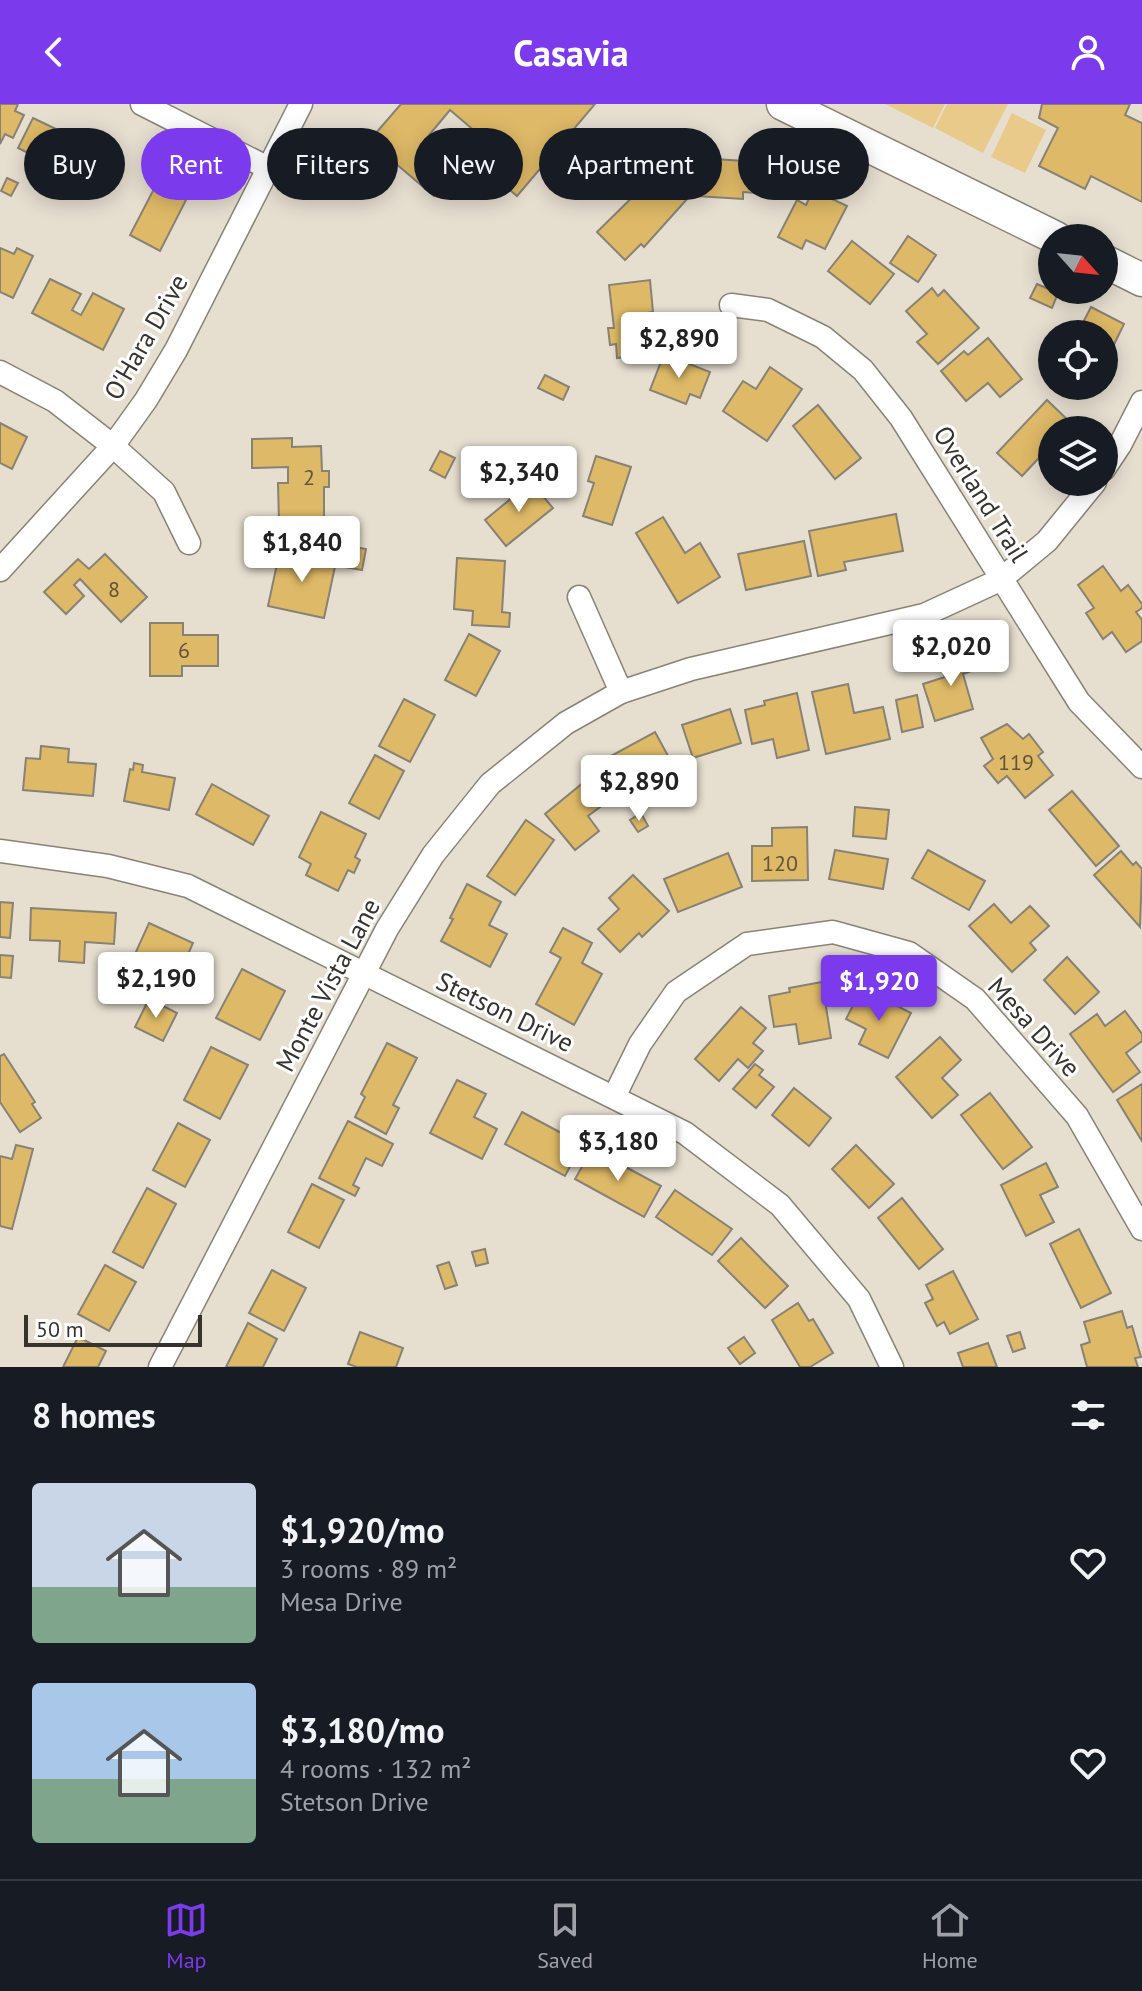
<!DOCTYPE html>
<html lang="en">
<head>
<meta charset="utf-8">
<style>
	:root { --surface:#171b24; --page:#242831; --text:#f1f3f6; --muted:#9ea1a6; --line:#363941; --accent:#7c3aed }
	body { margin:0; font-family:"PT Sans",sans-serif; background:var(--page); color:var(--text); height:100vh; display:flex; flex-direction:column; font-size:30px; white-space:nowrap }
	* { box-sizing:border-box; margin:0 }
	p { font-size:26px; color:var(--muted) }
	.icon { flex:none; width:44px; height:44px; fill:none; stroke:currentColor; stroke-width:2; stroke-linecap:round; stroke-linejoin:round }
	.map { position:relative; height:1263px; overflow:hidden }
	.sheet { display:flex; flex-direction:column; background:var(--surface); flex:1 }
	.sheet>* { flex:none }
	.hud { position:absolute; left:24px; top:24px; width:1094px; height:72px; display:flex; gap:16px }
	.needle { width:52px; rotate:117deg }
	.controls { position:absolute; left:1038px; top:120px; display:grid; gap:16px }
	.controls a { display:grid; place-items:center; width:80px; height:80px; border-radius:50%; background:var(--surface); box-shadow:0 4px 20px #0003; font-size:40px }
	.scale { position:absolute; left:24px; bottom:20px; width:178px; box-sizing:border-box; padding-left:8px; border:4px solid #36332e; border-top:0; font-size:22px; line-height:28px; white-space:nowrap; color:#36332e; -webkit-text-stroke:6px #fff; paint-order:stroke }
	.price { position:absolute; translate:-50% -68px; padding:0 18px; border-radius:8px; background:#fff; color:#222; font-size:26px; line-height:52px; filter:drop-shadow(0 2px 4px #0008) }
	.price::after { content:''; position:absolute; left:50%; top:48px; width:24px; height:18px; margin-left:-12px; background:inherit; clip-path:polygon(0 0,100% 0,50% 100%) }
	.price.selected { background:var(--accent); color:#fff }
	ul { padding:0; list-style:none }
	li { display:flex; align-items:center; gap:24px; height:200px; padding:0 32px }
	li span { display:grid; place-items:center; flex:none; width:224px; height:160px; border-radius:8px; color:#555 }
	li>.icon { margin-inline-start:auto }
	span .icon { width:96px; height:96px; fill:#fffc; stroke-width:1 }
	li b { font-size:34px }
	h2 { display:flex; justify-content:space-between; align-items:center; height:96px; padding:0 32px; font-size:34px }
	.chip { padding:0 28px; border-radius:36px; background:var(--surface); box-shadow:0 4px 20px #0003; font-size:28px; line-height:72px }
	.chip.selected { background:var(--accent); color:#fff }
	header { display:flex; justify-content:space-between; align-items:center; height:104px; padding:0 32px; background:var(--accent); color:#fff; font-size:36px; font-weight:700 }
	.dock { display:flex; justify-content:space-around; align-items:center; height:112px; border-top:2px solid var(--line); background:var(--surface); font-size:22px; color:var(--muted) }
	.dock a { display:grid; justify-items:center; gap:4px }
	.dock .selected { color:var(--accent) }
	.map>svg:first-child { display:block }
	.green { fill:#e9ca8a }
	.building { fill:#deb967; stroke:#888275; stroke-width:2 }
	.lines { fill:none; stroke-linecap:round; stroke-linejoin:round }
	.street-casing { stroke:#898375; stroke-width:25 }
	.secondary-casing { stroke:#898375; stroke-width:35 }
	.street { stroke:#fff; stroke-width:22 }
	.secondary { stroke:#fff; stroke-width:32 }
	.labels { text-anchor:middle; stroke-width:6; stroke-linejoin:round; paint-order:stroke }
	.number-label { font-size:22px; fill:#60543c }
	.street-label { font-size:26px; fill:#36332e; stroke:#fff }
</style>
</head>
<body>
<header><svg class="icon" aria-label="back" viewBox="0 0 24 24"><path d="M15 5l-7 7 7 7"/></svg>Casavia<svg class="icon" aria-label="person" viewBox="0 0 24 24"><circle cx="12" cy="8" r="4"/><path d="M4 21q1-7 8-7t8 7"/></svg></header>
<div class="map">
<svg width="1142" height="1263" viewBox="0 0 1142 1263">
	<rect width="100%" height="100%" fill="#e6dfd0"/>
	<g class="green">
		<path d="M885 0H945L933 24Z"/>
		<path d="M947 0H1008L983 49 935 24Z"/>
		<path d="M1012 9 1046 26 1025 69 991 53Z"/>
	</g>
	<g class="building">
		<path d="M0 0H18L15 7 24 11 13 34 5 30 0 40Z"/>
		<path d="M401 0H595L517 92 483 63 497 46 450 6 425 36 457 64 434 92 369 37Z"/>
		<path d="M1042 0H1130L1125 11 1142 19V98L1091 72 1085 85 1039 62 1058 24 1039 14Z"/>
		<path d="M33 14 83 38 68 69 18 44Z"/>
		<path d="M699 54 744 57 743 65 771 67 769 90 743 88V95L696 92Z"/>
		<path d="M660 66 688 94 644 143 641 140 625 156 597 128Z"/>
		<path d="M7 74 18 79 11 92 1 87Z"/>
		<path d="M156 81 186 96 160 147 130 131Z"/>
		<path d="M813 86 847 102 825 145 806 136 802 145 778 133 797 96 806 101Z"/>
		<path d="M908 132 936 151 918 178 890 159Z"/>
		<path d="M852 137 894 170 870 200 828 167Z"/>
		<path d="M0 144 14 150 17 144 33 152 13 194 0 188Z"/>
		<path d="M50 175 81 190 72 206 81 211 93 189 124 205 103 246 32 209Z"/>
		<path d="M650 176 653 208 647 209 650 235 646 236 647 250 617 254 616 240 610 241 608 224H614L609 181Z"/>
		<path d="M1037 180 1058 189 1052 204 1030 194Z"/>
		<path d="M932 184 938 192 944 186 979 224 938 260 917 238 927 230 906 207Z"/>
		<path d="M1091 203 1124 220 1104 261V230H1077Z"/>
		<path d="M988 234 1022 275 1000 293 988 279 966 297 941 267 964 247 968 251Z"/>
		<path d="M664 250 710 268 700 294 690 290 686 300 650 286Z"/>
		<path d="M770 263 802 285 767 337 723 307 743 277 756 285Z"/>
		<path d="M545 271 569 283 563 296 538 284Z"/>
		<path d="M1047 296 1072 320 1066 326H1052V340L1022 372 997 349Z"/>
		<path d="M818 301 861 354 835 375 793 322Z"/>
		<path d="M0 319 27 333 12 365 0 359Z"/>
		<path d="M292 334V343L321 342 322 367H329V383H324V418L279 419 278 379H288V363L252 364V335Z"/>
		<path d="M440 347 455 354 445 374 430 366Z"/>
		<path d="M596 352 631 363 612 421 583 412 594 379 588 377Z"/>
		<path d="M531 378 553 404 506 442 485 416Z"/>
		<path d="M896 410 903 447 844 458 846 466 818 472 809 427Z"/>
		<path d="M663 413 685 449 700 439 720 473 678 499 636 429Z"/>
		<path d="M804 437 811 472 746 486 738 450Z"/>
		<path d="M343 441 366 445 362 466 339 462Z"/>
		<path d="M280 446 336 458 324 514 268 502Z"/>
		<path d="M105 450 147 493 121 518 80 475 74 481 84 492 66 510 44 488 78 455 89 465Z"/>
		<path d="M457 454 505 457 502 508 510 509 509 523 472 521 473 507 454 505Z"/>
		<path d="M1103 462 1121 487 1128 481 1142 500V504L1136 508 1142 516V537L1126 548 1112 528 1103 535 1086 509 1094 504 1078 481Z"/>
		<path d="M150 519H183V531H218V562H182V572H150Z"/>
		<path d="M469 530 500 547 476 592 445 576Z"/>
		<path d="M972 548 977 565 963 570 973 605 935 617 923 580 945 573 941 558Z"/>
		<path d="M848 580 854 609 883 603 890 635 826 650 812 588Z"/>
		<path d="M797 589 809 646 777 654 773 635 752 640 745 606 765 601 764 597Z"/>
		<path d="M917 591 923 623 902 628 896 596Z"/>
		<path d="M404 595 435 611 410 658 379 642Z"/>
		<path d="M730 605 741 639 693 654 682 621Z"/>
		<path d="M1007 620 1023 635 1029 630 1043 648 1038 652 1053 671 1025 694 1007 672 998 679 984 662 993 655 981 634Z"/>
		<path d="M655 628 672 659 615 691 598 659Z"/>
		<path d="M41 642 69 645 68 658 96 660 93 692 23 686 26 654 40 655Z"/>
		<path d="M375 651 404 667 379 715 349 699Z"/>
		<path d="M134 659 143 661 142 668 175 674 169 706 124 697 130 665 133 666Z"/>
		<path d="M589 674 608 697 588 712 599 727 575 746 545 710Z"/>
		<path d="M212 680 269 712 253 741 196 710Z"/>
		<path d="M1072 687 1119 742 1096 762 1049 706Z"/>
		<path d="M855 703 889 706 886 735 853 732Z"/>
		<path d="M321 708 366 730 355 753 360 756 354 769 348 766 338 787 306 771 311 760 299 753Z"/>
		<path d="M641 709 648 722 638 728 630 716Z"/>
		<path d="M526 716 554 736 515 791 487 772Z"/>
		<path d="M807 723 808 776 752 777V742H772V724Z"/>
		<path d="M835 746 888 755 883 785 829 775Z"/>
		<path d="M928 746 985 777 969 806 912 774Z"/>
		<path d="M1121 747 1133 761 1136 758 1142 765 1140 823 1094 771Z"/>
		<path d="M728 749 742 783 678 808 664 775Z"/>
		<path d="M633 771 669 807 642 833 639 829 620 848 598 825 619 805 609 794Z"/>
		<path d="M467 780 501 798 489 821 507 830 490 863 441 837 453 815 450 814Z"/>
		<path d="M0 798 13 799 10 834 0 833Z"/>
		<path d="M994 800 1011 819 1030 802 1049 822 1030 839 1036 846 1012 868 969 822Z"/>
		<path d="M31 804 116 809 114 840 85 838 84 859 59 857 60 837 30 836Z"/>
		<path d="M149 819 193 839 179 871 135 850Z"/>
		<path d="M563 824 592 839 582 859 602 870 574 921 536 900 561 854 550 848Z"/>
		<path d="M0 851 13 852 11 874 0 873Z"/>
		<path d="M1067 853 1099 888 1075 910 1044 876Z"/>
		<path d="M242 865 285 887 260 936 216 914Z"/>
		<path d="M822 878 831 934 799 940 796 920 774 923 769 892 790 888 789 884Z"/>
		<path d="M860 888 879 898 882 894 911 909 888 954 859 940 866 925 846 915Z"/>
		<path d="M149 895 177 909 163 937 135 923Z"/>
		<path d="M741 903 766 924 753 939 763 947 748 964 738 955 719 977 695 955Z"/>
		<path d="M1125 907 1142 930V937L1126 949 1140 968 1113 988 1070 930 1097 910 1105 922Z"/>
		<path d="M940 933 961 956 942 974 958 991 932 1014 896 973Z"/>
		<path d="M387 939 417 954 393 1001 399 1004 386 1030 355 1013 365 993 361 990Z"/>
		<path d="M211 943 248 961 220 1015 184 996Z"/>
		<path d="M4 950 35 998 32 1000 41 1014 20 1028 0 998V952Z"/>
		<path d="M755 960 763 966 759 971 774 983 756 1004 733 985Z"/>
		<path d="M457 976 486 990 474 1013 497 1025 482 1055 430 1029Z"/>
		<path d="M1142 980V1037L1117 996Z"/>
		<path d="M794 984 831 1014 809 1042 772 1011Z"/>
		<path d="M990 989 1032 1043 1003 1065 961 1011Z"/>
		<path d="M522 1008 582 1040 565 1072 505 1040Z"/>
		<path d="M348 1017 393 1040 382 1062 366 1054 353 1081 359 1084 355 1092 319 1074Z"/>
		<path d="M178 1019 210 1036 185 1083 153 1066Z"/>
		<path d="M16 1041 33 1045 12 1125 0 1122V1052L12 1055Z"/>
		<path d="M856 1041 894 1080 869 1104 832 1065Z"/>
		<path d="M592 1045 661 1082 644 1113 575 1075Z"/>
		<path d="M1046 1059 1058 1083 1040 1091 1054 1118 1026 1132 1001 1081Z"/>
		<path d="M312 1080 344 1096 319 1144 288 1128Z"/>
		<path d="M147 1084 176 1100 143 1164 113 1148Z"/>
		<path d="M675 1086 732 1125 712 1151 656 1113Z"/>
		<path d="M902 1094 943 1145 919 1165 878 1114Z"/>
		<path d="M1079 1125 1111 1189 1081 1204 1050 1140Z"/>
		<path d="M741 1134 788 1182 765 1204 718 1157Z"/>
		<path d="M485 1145 488 1159 476 1162 472 1148Z"/>
		<path d="M449 1158 457 1181 445 1185 437 1162Z"/>
		<path d="M105 1161 136 1178 109 1227 78 1210Z"/>
		<path d="M272 1166 306 1184 284 1227 249 1209Z"/>
		<path d="M953 1167 978 1215 950 1230 944 1218 937 1222 925 1199 933 1195 926 1181Z"/>
		<path d="M798 1199 809 1217 813 1215 833 1249 810 1263H800L772 1216Z"/>
		<path d="M1122 1207 1127 1224 1132 1222 1141 1253 1135 1254 1138 1263H1087L1081 1241 1090 1238 1084 1218Z"/>
		<path d="M248 1219 277 1235 263 1263H226Z"/>
		<path d="M360 1228 403 1244 396 1263H357L348 1260Z"/>
		<path d="M1020 1228 1025 1244 1013 1248 1007 1232Z"/>
		<path d="M78 1233 106 1247 98 1263H63Z"/>
		<path d="M744 1233 755 1249 740 1260 728 1244Z"/>
		<path d="M988 1239 997 1263H963L958 1249Z"/>
	</g>
	<g class="lines">
		<defs>
			<g id="street">
				<path d="M142 0 268 64"/>
				<path d="M731 201 768 206 823 233 863 266 901 314 1079 598 1142 663"/>
				<path d="M0 268 55 297 113 342 164 388 189 439"/>
				<path d="M1104 365 1120 341 1142 298"/>
				<path d="M0 466 113 342 146 296 176 246 301 0"/>
				<path d="M579 493 621 588"/>
				<path d="M0 747 108 762 188 782 685 1029 780 1101 859 1195 892 1263"/>
				<path d="M614 993 640 940 676 888 747 840 833 828 909 849 975 895 1077 1012 1142 1125"/>
				<path d="M160 1263 387 825 433 751 490 680 566 619 621 588 691 565 924 511 1000 476 1047 437 1095 378"/>
			</g>
			<g id="secondary">
				<path d="M783 0 1056 134"/>
				<path d="M1104 157 1142 176"/>
			</g>
		</defs>
		<use href="#street" class="street-casing"/>
		<use href="#secondary" class="secondary-casing"/>
		<use href="#street" class="street"/>
		<use href="#secondary" class="secondary"/>
	</g>
	<g class="labels">
		<g class="number-label">
			<text x="309" y="381">2</text>
			<text x="114" y="493">8</text>
			<text x="184" y="554">6</text>
			<text x="1016" y="666">119</text>
			<text x="780" y="767">120</text>
		</g>
		<g class="street-label">
			<text transform="translate(146 233) rotate(-60)" y="9">O'Hara Drive</text>
			<text transform="translate(981 390) rotate(58)" y="9">Overland Trail</text>
			<text transform="translate(328 881) rotate(-62)" y="9">Monte Vista Lane</text>
			<text transform="translate(505 908) rotate(26)" y="9">Stetson Drive</text>
			<text transform="translate(1034 923) rotate(48)" y="9">Mesa Drive</text>
		</g>
	</g>
</svg>
<div class="controls">
<a><svg class="needle" viewBox="-14 -14 28 28"><path d="M0-13l5 13h-10z" fill="#e53935"/><path d="M0 13l5-13h-10z" fill="#9ea1a6"/></svg></a>
<a><svg class="icon" aria-label="locate" viewBox="0 0 24 24"><circle cx="12" cy="12" r="6"/><path d="M12 2v4M12 18v4M2 12h4M18 12h4"/></svg></a>
<a><svg class="icon" aria-label="layers" viewBox="0 0 24 24"><path d="M12 4l9 5-9 5-9-5zM3 14l9 5 9-5"/></svg></a>
</div>
<div class="scale">50 m</div>
<b class="price" style="left:679px;top:276px">$2,890</b>
<b class="price" style="left:519px;top:410px">$2,340</b>
<b class="price" style="left:302px;top:480px">$1,840</b>
<b class="price" style="left:951px;top:584px">$2,020</b>
<b class="price" style="left:639px;top:719px">$2,890</b>
<b class="price" style="left:156px;top:916px">$2,190</b>
<b class="price selected" style="left:879px;top:919px">$1,920</b>
<b class="price" style="left:618px;top:1079px">$3,180</b>
<div class="hud">
<a class="chip">Buy</a>
<a class="chip selected">Rent</a>
<a class="chip">Filters</a>
<a class="chip">New</a>
<a class="chip">Apartment</a>
<a class="chip">House</a>
</div>
</div>
<section class="sheet">
<h2>8 homes<svg class="icon" aria-label="filters" viewBox="0 0 24 24"><path d="M4 7h16M4 17h16"/><circle cx="9" cy="7" r="2"/><circle cx="15" cy="17" r="2"/></svg></h2>
<ul>
<li><span style="background:linear-gradient(#c9d6e8 65%,#7fa58c 0)"><svg class="icon" aria-label="home" viewBox="0 0 24 24"><path d="M3 11l9-7 9 7M6 9v11h12V9"/></svg></span><div><b>$1,920/mo</b><p>3 rooms · 89 m²</p><p>Mesa Drive</p></div><svg class="icon" aria-label="heart" viewBox="0 0 24 24"><path d="M12 20l-8-8c-3-5 5-10 8-4 3-6 11-1 8 4z"/></svg></li>
<li><span style="background:linear-gradient(#a9c7e8 60%,#7fa58c 0)"><svg class="icon" aria-label="home" viewBox="0 0 24 24"><path d="M3 11l9-7 9 7M6 9v11h12V9"/></svg></span><div><b>$3,180/mo</b><p>4 rooms · 132 m²</p><p>Stetson Drive</p></div><svg class="icon" aria-label="heart" viewBox="0 0 24 24"><path d="M12 20l-8-8c-3-5 5-10 8-4 3-6 11-1 8 4z"/></svg></li>
</ul>
</section>
<nav class="dock">
<a class="selected"><svg class="icon" aria-label="map" viewBox="0 0 24 24"><path d="M3 6l6-2 6 2 6-2v14l-6 2-6-2-6 2zM9 4v14M15 6v14"/></svg>Map</a>
<a><svg class="icon" aria-label="saved" viewBox="0 0 24 24"><path d="M7 4h10v16l-5-4-5 4z"/></svg>Saved</a>
<a><svg class="icon" aria-label="home" viewBox="0 0 24 24"><path d="M3 11l9-7 9 7M6 9v11h12V9"/></svg>Home</a>
</nav>
</body>
</html>
